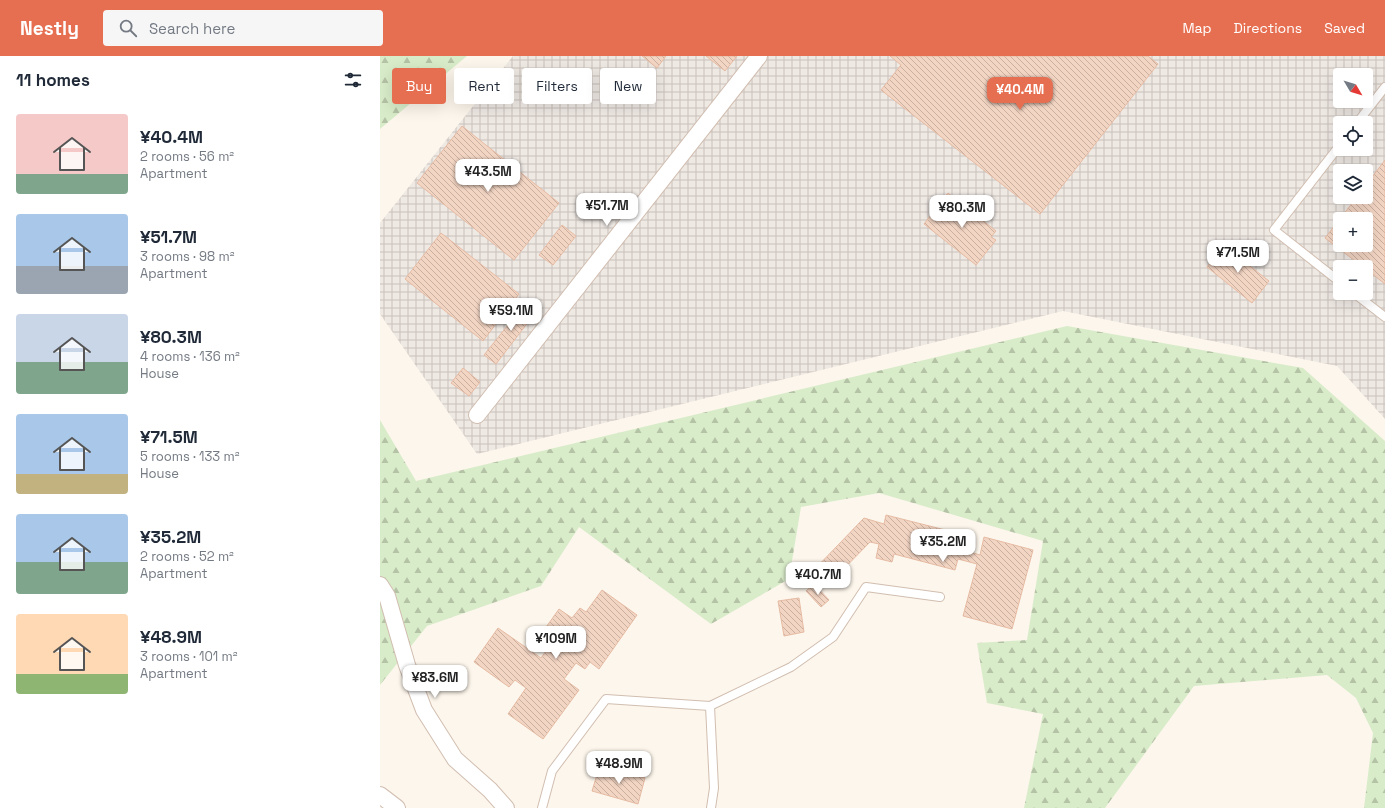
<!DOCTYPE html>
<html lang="en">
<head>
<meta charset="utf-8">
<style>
	:root { --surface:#fff; --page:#f6f6f7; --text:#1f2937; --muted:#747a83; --accent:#e76f51 }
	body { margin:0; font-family:"Space Grotesk",sans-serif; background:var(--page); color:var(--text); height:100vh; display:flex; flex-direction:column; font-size:15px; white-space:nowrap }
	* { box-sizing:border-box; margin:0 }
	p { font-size:13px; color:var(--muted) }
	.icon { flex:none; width:22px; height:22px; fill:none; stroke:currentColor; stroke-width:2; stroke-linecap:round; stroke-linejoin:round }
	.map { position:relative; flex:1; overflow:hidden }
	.drawer { display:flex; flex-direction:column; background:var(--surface); width:380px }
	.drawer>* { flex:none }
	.top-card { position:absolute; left:12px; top:12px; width:380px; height:36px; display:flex; gap:8px }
	.needle { width:26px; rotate:128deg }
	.fabs { position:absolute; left:953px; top:12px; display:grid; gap:8px }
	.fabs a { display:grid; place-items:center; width:40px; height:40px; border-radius:4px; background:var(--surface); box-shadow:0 4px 16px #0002; font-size:20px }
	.price { position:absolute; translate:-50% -34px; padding:0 9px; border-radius:8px; background:#fff; color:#222; font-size:13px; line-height:26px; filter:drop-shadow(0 1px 2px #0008) }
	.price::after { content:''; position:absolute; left:50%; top:24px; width:12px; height:9px; margin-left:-6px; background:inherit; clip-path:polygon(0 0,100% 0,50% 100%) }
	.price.on { background:var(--accent); color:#fff }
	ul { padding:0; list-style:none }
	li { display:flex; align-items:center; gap:12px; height:100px; padding:0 16px }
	li span { display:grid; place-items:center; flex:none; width:112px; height:80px; border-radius:4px; color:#555 }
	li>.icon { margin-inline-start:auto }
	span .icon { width:48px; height:48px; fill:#fffc; stroke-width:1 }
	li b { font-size:17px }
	h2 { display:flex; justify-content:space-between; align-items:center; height:48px; padding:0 16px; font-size:17px }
	.tag { padding:0 14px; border-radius:4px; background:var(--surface); box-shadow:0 4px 16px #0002; font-size:14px; line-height:36px }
	.tag.on { background:var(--accent); color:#fff }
	header { display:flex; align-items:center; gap:24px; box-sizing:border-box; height:56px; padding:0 20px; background:var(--accent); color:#fff }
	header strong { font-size:19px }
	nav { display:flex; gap:22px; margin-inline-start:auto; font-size:14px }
	.search { width:280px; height:36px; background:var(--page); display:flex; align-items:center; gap:10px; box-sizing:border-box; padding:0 14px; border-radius:4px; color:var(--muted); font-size:15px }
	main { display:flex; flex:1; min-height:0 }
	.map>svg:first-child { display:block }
	.industrial { fill:url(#industrial-grid); fill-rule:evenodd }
	.forest { fill:url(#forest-firs) }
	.building { fill:url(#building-back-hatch); stroke:#e6bba3; fill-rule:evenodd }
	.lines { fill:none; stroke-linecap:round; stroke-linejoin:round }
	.lane-casing { stroke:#d1beb0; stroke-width:10 }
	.street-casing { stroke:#d1beb0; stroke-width:18 }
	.lane { stroke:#fff; stroke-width:8 }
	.street { stroke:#fff; stroke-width:16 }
</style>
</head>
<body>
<header>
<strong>Nestly</strong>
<div class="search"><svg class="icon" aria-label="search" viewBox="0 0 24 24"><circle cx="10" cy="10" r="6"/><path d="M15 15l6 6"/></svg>Search here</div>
<nav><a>Map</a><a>Directions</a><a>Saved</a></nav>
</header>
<main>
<section class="drawer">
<h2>11 homes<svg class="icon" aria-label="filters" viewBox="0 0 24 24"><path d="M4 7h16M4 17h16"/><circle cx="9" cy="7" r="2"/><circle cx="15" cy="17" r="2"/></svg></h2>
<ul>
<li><span style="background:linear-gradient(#f6c9c9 75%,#7fa58c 0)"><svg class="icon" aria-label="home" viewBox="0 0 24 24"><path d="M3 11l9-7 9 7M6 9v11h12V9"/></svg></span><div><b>¥40.4M</b><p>2 rooms · 56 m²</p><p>Apartment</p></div></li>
<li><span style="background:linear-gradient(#a9c7e8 65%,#9aa5b1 0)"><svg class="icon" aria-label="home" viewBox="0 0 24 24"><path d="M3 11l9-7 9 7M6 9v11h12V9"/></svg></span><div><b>¥51.7M</b><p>3 rooms · 98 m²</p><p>Apartment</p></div></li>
<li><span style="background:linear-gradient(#c9d6e8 60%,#7fa58c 0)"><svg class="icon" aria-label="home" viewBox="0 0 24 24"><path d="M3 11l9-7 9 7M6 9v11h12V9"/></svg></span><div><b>¥80.3M</b><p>4 rooms · 136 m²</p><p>House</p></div></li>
<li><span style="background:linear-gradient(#a9c7e8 75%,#c2b280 0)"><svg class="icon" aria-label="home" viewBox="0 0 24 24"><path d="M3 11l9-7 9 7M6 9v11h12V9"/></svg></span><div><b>¥71.5M</b><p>5 rooms · 133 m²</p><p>House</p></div></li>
<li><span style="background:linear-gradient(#a9c7e8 60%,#7fa58c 0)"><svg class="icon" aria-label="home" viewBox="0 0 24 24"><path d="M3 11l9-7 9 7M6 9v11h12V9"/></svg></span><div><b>¥35.2M</b><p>2 rooms · 52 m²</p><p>Apartment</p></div></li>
<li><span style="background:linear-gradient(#ffd9b3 75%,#8fb573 0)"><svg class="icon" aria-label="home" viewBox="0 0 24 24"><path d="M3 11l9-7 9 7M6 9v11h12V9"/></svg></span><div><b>¥48.9M</b><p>3 rooms · 101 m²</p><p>Apartment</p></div></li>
</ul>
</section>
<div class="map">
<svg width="1005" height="752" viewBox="0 0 1005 752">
	<defs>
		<pattern id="industrial-grid" width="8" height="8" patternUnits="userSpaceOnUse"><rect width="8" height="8" fill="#efe9e4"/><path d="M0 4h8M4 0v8" fill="none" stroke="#c7c0bb"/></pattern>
		<pattern id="forest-firs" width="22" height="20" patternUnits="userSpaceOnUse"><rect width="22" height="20" fill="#d8ecc9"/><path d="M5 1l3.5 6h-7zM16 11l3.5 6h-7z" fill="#b4c2a5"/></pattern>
		<pattern id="building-back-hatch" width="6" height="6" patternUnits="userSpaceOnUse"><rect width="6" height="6" fill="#f3d5c3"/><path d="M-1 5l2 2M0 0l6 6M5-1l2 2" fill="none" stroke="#cab0a1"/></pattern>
	</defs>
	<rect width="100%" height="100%" fill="#fdf6ec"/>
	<path class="industrial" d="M133 0H1005V363L957 310 683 255 97 398 0 258V167ZM960 19H986V45H960ZM960 67H986V93H960ZM960 115H986V141H960ZM960 163H986V189H960ZM960 211H986V237H960Z"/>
	<g class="forest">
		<path d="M0 0H87L0 73Z"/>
		<path d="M687 270 923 312 1005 385V752H984L993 677 976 642 947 619 814 630 725 752H644L663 658 607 647 597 587 647 584 663 485 499 437 421 451 409 523 331 568 199 471 161 530 47 570 0 629V364L36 425Z"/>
	</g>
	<g class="building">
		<path d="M262 0H286L277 12Z"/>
		<path d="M326 0H357L345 15Z"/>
		<path d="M510 0H768L778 8 660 158 501 34 521 9Z"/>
		<path d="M82 70 179 147 134 204 37 127Z"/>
		<path d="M1005 104V228L986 213V211H983L945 182 977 141H986V129ZM960 163H986V189H960Z"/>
		<path d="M568 137 616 175 611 181 616 184 596 209 544 168Z"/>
		<path d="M182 169 196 180 173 209 159 199Z"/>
		<path d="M61 177 139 238 131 249 124 243 112 258 119 264 103 285 25 223Z"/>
		<path d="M844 190 889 225 872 247 827 211Z"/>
		<path d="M148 244 159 252 116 308 104 299Z"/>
		<path d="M83 312 100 326 89 340 71 327Z"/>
		<path d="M506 459 585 479 581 493 600 499 604 481 653 494 632 573 583 560 597 508 578 503 575 514 514 498 512 506 496 502 499 488 490 486 448 529 433 515 484 462 504 468Z"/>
		<path d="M434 528 449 544 441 551 426 535Z"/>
		<path d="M222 534 257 559 219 613 210 606 205 613 196 607 184 623 199 634 163 683 128 658 146 632 135 624 129 631 94 606 118 572 161 602 175 582 164 574 179 553 192 562 200 552 206 556Z"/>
		<path d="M419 542 424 576 404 580 398 545Z"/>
		<path d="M220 709 265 722 258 748 212 735Z"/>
	</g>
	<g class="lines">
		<defs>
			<g id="lane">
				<path d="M977 67 1005 31"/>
				<path d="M960 89 894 174 960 226"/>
				<path d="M974 237 1005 261"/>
				<path d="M330 650 334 732 331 752"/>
				<path d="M162 752 172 715 226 643 330 650 411 611 453 581 486 531 560 541"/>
			</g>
			<g id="street">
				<path d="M97 359 379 0"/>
				<path d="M0 529 7 540 27 609 44 654 75 703 110 734 126 752"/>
				<path d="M0 739 17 752"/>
			</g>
		</defs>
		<use href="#lane" class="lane-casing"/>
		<use href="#street" class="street-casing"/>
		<use href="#lane" class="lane"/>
		<use href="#street" class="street"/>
	</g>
</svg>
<div class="fabs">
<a><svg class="needle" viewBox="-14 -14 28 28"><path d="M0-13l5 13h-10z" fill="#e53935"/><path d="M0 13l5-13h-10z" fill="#747a83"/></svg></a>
<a><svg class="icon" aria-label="locate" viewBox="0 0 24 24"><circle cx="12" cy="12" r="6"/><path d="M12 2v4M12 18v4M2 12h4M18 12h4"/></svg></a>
<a><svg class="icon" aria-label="layers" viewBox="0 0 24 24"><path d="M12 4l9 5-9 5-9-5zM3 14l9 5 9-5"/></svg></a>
<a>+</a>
<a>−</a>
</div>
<b class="price on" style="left:640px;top:55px">¥40.4M</b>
<b class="price" style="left:108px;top:137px">¥43.5M</b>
<b class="price" style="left:227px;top:171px">¥51.7M</b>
<b class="price" style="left:582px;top:173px">¥80.3M</b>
<b class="price" style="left:858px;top:218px">¥71.5M</b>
<b class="price" style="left:131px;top:276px">¥59.1M</b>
<b class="price" style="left:563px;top:507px">¥35.2M</b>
<b class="price" style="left:438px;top:540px">¥40.7M</b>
<b class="price" style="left:176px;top:604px">¥109M</b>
<b class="price" style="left:55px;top:643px">¥83.6M</b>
<b class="price" style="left:239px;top:729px">¥48.9M</b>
<div class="top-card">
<a class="tag on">Buy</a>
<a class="tag">Rent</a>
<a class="tag">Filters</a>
<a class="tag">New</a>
</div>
</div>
</main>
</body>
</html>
